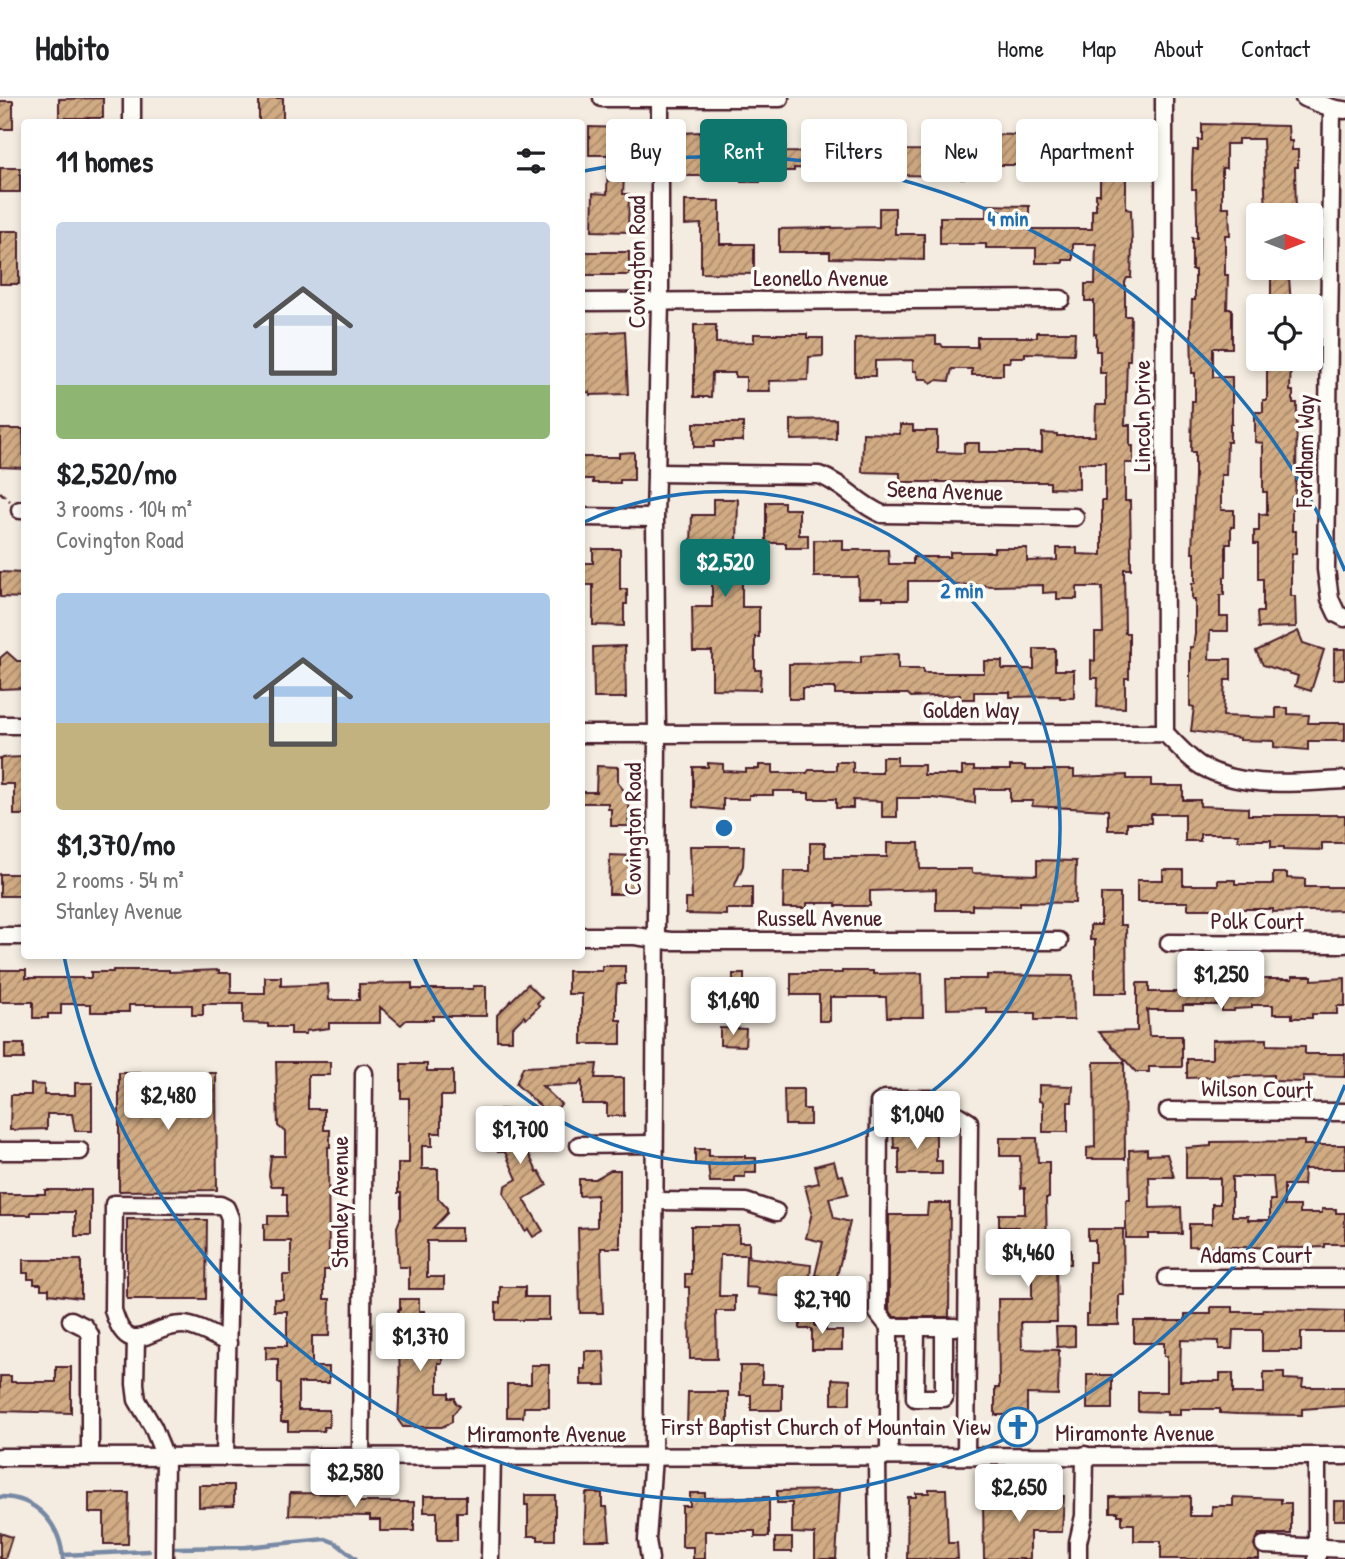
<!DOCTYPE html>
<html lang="en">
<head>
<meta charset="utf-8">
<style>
	:root { --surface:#fff; --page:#f2f2f2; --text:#202124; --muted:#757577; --line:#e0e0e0; --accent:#0f766e }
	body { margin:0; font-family:"Patrick Hand",sans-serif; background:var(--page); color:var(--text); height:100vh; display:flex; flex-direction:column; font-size:26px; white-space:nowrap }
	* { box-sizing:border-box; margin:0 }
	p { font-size:23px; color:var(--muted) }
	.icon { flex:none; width:38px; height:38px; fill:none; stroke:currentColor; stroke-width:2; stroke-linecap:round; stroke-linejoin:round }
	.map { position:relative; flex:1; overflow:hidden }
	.drawer { position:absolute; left:21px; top:21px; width:564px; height:840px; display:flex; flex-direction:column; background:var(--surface); border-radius:7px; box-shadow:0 4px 10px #0003 }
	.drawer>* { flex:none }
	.hud { position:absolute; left:606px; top:21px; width:634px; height:63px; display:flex; gap:14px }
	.needle { width:46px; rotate:90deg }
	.buttons { position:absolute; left:1246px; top:105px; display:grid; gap:14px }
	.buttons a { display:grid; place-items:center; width:77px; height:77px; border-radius:7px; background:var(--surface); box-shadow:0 4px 10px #0003; font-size:35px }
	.price { position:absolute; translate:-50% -60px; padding:0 16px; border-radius:7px; background:#fff; color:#222; font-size:23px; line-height:46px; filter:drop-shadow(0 2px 4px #0008) }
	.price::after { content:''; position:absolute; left:50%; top:42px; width:21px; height:16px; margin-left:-10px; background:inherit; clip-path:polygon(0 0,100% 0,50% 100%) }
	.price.active { background:var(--accent); color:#fff }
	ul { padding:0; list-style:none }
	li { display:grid; align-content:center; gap:14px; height:371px; padding:0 35px }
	li span { display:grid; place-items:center; height:217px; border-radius:7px; color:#555 }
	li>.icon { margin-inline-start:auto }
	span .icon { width:126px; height:126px; fill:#fffc; stroke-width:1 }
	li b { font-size:30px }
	h2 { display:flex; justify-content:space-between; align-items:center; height:84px; padding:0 35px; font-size:30px }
	.tag { padding:0 24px; border-radius:7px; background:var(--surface); box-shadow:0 4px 10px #0003; font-size:24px; line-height:63px }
	.tag.active { background:var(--accent); color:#fff }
	header { display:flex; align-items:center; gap:42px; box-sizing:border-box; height:98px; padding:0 35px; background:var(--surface); border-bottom:2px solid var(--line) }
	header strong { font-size:33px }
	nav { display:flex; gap:38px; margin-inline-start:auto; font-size:24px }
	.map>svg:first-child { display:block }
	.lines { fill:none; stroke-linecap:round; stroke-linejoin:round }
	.stream { stroke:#7889a5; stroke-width:4.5 }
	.building { fill:url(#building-hatch); stroke:#4a1f2b; stroke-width:2; fill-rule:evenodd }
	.minor-casing { stroke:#4a1f2b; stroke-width:21 }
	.path { stroke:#4a1f2b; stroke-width:2.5; stroke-dasharray:7 5; stroke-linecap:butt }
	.minor { stroke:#fdfcf7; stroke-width:16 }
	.ring { fill:none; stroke:#1f6fb2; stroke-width:3.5 }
	.labels { text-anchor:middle; stroke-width:7; stroke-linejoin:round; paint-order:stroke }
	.street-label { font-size:24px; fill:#4a1f2b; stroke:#fdfcf7 }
	.poi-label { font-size:24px; fill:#4a1f2b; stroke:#fdfcf7; text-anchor:end }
	.centre { fill:#1f6fb2; stroke:#fdfcf7; stroke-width:3.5 }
	.ring-label { font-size:21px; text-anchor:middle; font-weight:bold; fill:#1f6fb2; stroke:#fdfcf7; stroke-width:7; stroke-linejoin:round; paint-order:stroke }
</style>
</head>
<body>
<header>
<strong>Habito</strong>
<nav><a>Home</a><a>Map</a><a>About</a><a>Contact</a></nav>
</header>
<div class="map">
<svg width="1345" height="1461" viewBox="0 0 1345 1461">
	<defs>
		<pattern id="building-hatch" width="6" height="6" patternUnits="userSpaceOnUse" patternTransform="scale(1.75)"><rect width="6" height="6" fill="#d1ab83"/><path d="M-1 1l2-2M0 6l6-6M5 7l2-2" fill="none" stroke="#ac8b6b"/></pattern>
	</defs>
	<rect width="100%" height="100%" fill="#f4ece0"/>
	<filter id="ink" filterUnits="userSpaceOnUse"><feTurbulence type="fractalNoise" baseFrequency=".0143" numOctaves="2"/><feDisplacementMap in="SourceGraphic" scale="14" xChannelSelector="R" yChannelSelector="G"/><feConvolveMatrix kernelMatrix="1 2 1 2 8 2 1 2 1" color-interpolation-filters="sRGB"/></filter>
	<g filter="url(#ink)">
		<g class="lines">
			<g class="stream">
				<path d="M0 1399C37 1399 60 1426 63 1461"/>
				<path d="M176 1450 246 1449 326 1441 336 1445 356 1461"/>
				<path d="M63 1457 149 1453"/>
			</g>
		</g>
		<g class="building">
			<path d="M103 0V20H59V1Z"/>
			<rect x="259" y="0" width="24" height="24"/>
			<rect x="0" y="3" width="13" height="28"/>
			<path d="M1202 26 1288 28 1289 43H1292V52H1298V69H1295L1296 117H1266L1263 41H1238V46H1226V70H1222V109H1229L1230 137H1225V177H1228L1227 211H1232V250H1213V279H1232V326H1230V344H1227L1226 377H1221V412H1234V429H1231V446H1226V479H1224V497H1220V519H1228V533H1210L1209 561H1231V582H1225L1223 618 1276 620V610H1288V616L1309 617 1308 625H1345V643H1308V652L1274 649V643L1240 642V640L1191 633 1194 609 1190 608V549H1193L1195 536V502H1192V485H1195V455H1192L1195 377V354H1191L1192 303H1195V275H1192L1191 228 1192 202H1195V172H1192V140H1197V119L1196 91H1192V75L1193 52H1198V42H1202Z"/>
			<path d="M589 29 627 30 623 96H629L628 134 592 133 593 95 607 96 608 57H589Z"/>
			<path d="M1087 31H1123V45H1126V54H1132V73H1126V111L1131 112 1132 147 1131 180H1127L1125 184V218H1131L1130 262H1127L1125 327H1130V348H1133V365H1125V403H1130L1131 457V471H1124L1125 535H1129V580H1125V610L1097 609 1098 580H1091V562L1095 563V535H1103L1102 489H1077V501H1057V494L1043 495V487L994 488 950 486V483H908V502H883V499H859L858 479H814V442H843V452H888L889 466H913V459H950V454H994V450H1027V463L1057 462V450H1077V456L1102 457V403H1105V365H1079V391L1050 390V384H900V375L862 374 863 335 900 336V327H913V333H937V354L964 355V345H979V354H1042V335L1057 336V338H1095L1096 307H1106V275H1100V253H1096V236H1094V203H1085V186H1095L1096 146H1073V162H1063V165H1036V150H986V146H940V119H986V107L1029 108V131H1092V112H1096V96H1100V73H1095V55H1073V74L1030 75V67H964V80H952V78L895 77V74H867V55H862V33H878V48H905V52L973 53V36L1019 37 1020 49H1060V38H1087Z"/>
			<path d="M700 34V50L774 49V38H786L785 54 841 55 840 71 794 70V73H760V84H741V78H683L682 35Z"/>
			<rect x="0" y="70" width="20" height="24"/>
			<path d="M685 103H720V146H754V176L701 175V126L685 127Z"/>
			<path d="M879 110H895V136H924V162L830 160V154H779V131L879 129Z"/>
			<rect x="0" y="133" width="19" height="53"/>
			<rect x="584" y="154" width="45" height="23"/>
			<path d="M1271 179H1289L1291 208H1271Z"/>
			<path d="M694 227H716V245L754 244V236H807V240H823V258L809 259 808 282 769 283 770 293H746V279H735V275H712L711 299H694Z"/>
			<path d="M625 233 628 296 590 297V294L581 295V236Z"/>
			<path d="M1037 234H1075L1074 256 1025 255V259H1010V264H1003V277H972V271H952L949 283 936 282 931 285 927 281H919L916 273H913V262L875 263V278H855V240L936 238V246H941L943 249H977V239H1037Z"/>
			<path d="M1267 261H1291L1290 293H1293V305H1297L1296 378 1295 399H1292V433H1296V456H1292L1291 467V498H1295L1296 529 1258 530 1257 514H1263V481H1258V446H1254V433H1259V416L1267 417V394H1263V345L1255 344V314H1263V302H1267Z"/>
			<path d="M836 321V341L791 342V322Z"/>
			<path d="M694 325H743V343H714V349H694Z"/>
			<path d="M0 331H23L24 370 0 369Z"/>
			<path d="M634 354V382H620V385H593V381H581V359H619V355Z"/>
			<path d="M713 401H738L737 446H749V479H742V509H759V539H755V572H761L760 592 712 591V553H693L692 509H712V479L690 478 692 417H713Z"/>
			<path d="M766 404H784V411H799V437H808V450H786V445H766Z"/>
			<path d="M593 451H620V491H627V506H624V528L593 527V487H581V465H593Z"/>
			<path d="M0 474 24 475V500L0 499Z"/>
			<path d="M1298 533 1303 545 1324 552 1311 593 1295 588 1298 578 1263 567 1256 553Z"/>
			<path d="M625 548 626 600H594L593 549Z"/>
			<path d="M1034 551H1055V572H1074V600H1060V598L1010 599V594H974V601H960V597L911 599 908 596H835V590H802V601H789V566L861 565V558L898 556V571H923V575H984V563H1002V571H1034Z"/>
			<rect x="1334" y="551" width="11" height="30"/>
			<path d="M7 554 17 563H24V590L0 591V560Z"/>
			<path d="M24 659V717H14V686H0V660Z"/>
			<path d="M882 659H897V667H924V677H962V669H974V672H1010V668H1025V672H1074V679L1127 677V681H1151V688H1183V702H1200V708L1248 710V717H1345V745H1322V752L1284 751V749H1271V742H1238V736H1200V743H1185V716H1151V725H1127V732H1108V712L1032 708 1033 703H1010V691H975V705L933 700H897V719H882V703L853 702V710H836V701H809V695H795V693H773V697H749V701H723V712L693 709V669H708V665L723 666V673L746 674V671H759V667H773V675H807L809 672H836V664H853V675H882Z"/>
			<path d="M597 668 618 669V685L626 695H630L628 728H611V711H608V705H581V694H596Z"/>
			<path d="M810 745H825V759H887V745H919L920 771H972V775L1037 777V762L1076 763 1075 805 1020 804V808L972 807V812H936V791L870 793V808H836V805H807V810H783L784 773H810Z"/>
			<path d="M690 748H744L743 768 734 789H752V811H726V817L686 816V801H692Z"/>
			<path d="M610 757 634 758 633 796H609Z"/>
			<path d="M1163 772H1183V787H1218V782H1235V786H1273V775H1287V780L1305 781V789H1345V812L1273 814V811H1235V814H1218V811H1188V804H1137V782H1163Z"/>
			<rect x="0" y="776" width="24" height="22"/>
			<path d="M1101 796H1120V827H1126L1127 895H1095V842H1090V827H1101Z"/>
			<path d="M602 868H625V886H617L616 896V922H621V946H582V896H568V873H602Z"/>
			<path d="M0 872H26V880H91V874H113V872H169V874L219 872V875H231V895H265V879H281V888L328 886 329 902H359V886L412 885V891H473V888H486V918H433V922H406L401 927 380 909V925H329V930L306 933V936H291V929H268V926L243 925V906H203V917H192V907H129V914H91V906H61V916H48V920H33V904H0Z"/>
			<path d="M842 873H873V876L922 875 923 919H887L886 899H830V923H819V897H791V875H842Z"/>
			<rect x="733" y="876" width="11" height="20"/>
			<path d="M987 877 1073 878 1074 922H1035V915H987V910L947 911 946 881H987Z"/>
			<path d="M1222 877H1256V881H1292V878H1312V882L1345 880V908H1337V916H1312V920H1292V916H1273V907H1252V910L1234 911V913H1222V907H1183V912H1147L1149 938H1182V969H1149V974H1136L1099 934 1137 933V885H1149V894H1188V887H1201V881L1222 882Z"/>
			<path d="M528 886 542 900 537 905 539 908 526 921 524 918 512 930V942H497V917Z"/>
			<path d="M720 930 746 931 745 948 720 947Z"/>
			<path d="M1267 941V947L1305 948V956H1345V979L1303 978V984L1273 983V977L1187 980V961H1212V942Z"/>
			<rect x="5" y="946" width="19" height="15"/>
			<path d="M276 964H330V977H308V1011H324V1032H330V1049H328L329 1172H324V1201H330L329 1238H312V1269H329V1285H298V1312H329V1329H324V1333H288V1324H281V1285H278V1261H266V1248H287V1213H274V1201H283V1177H291V1143H264V1126H268V1118H287V1096H283V1088H271L269 1077 271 1058H285V1034L278 1028Z"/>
			<path d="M1094 964H1124L1125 1061H1087V1050L1095 1049Z"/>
			<path d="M401 966H427V973H453V998H441V1035H432V1048H422V1071H438V1100L447 1110V1115L433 1130H461V1143H427V1179H444V1191H409V1169H399L397 1129 401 1119V1095H398V1065H409V1000H401Z"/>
			<path d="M597 966 595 980H624V1018H607V1006H582V982L578 987 542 988 561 1006 551 1018 516 986 523 969Z"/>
			<path d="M119 975H216L217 1092 119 1093Z"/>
			<path d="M75 985H92V1033H75L72 1016H47V1031L10 1032 11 997H31V986L44 987V997H75Z"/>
			<path d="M1039 987 1073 988 1072 1004H1068V1034H1043V1004L1039 1003Z"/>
			<path d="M784 991H803V1011H810V1027H785Z"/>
			<path d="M500 1011 531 1013 530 1042 522 1041 537 1074 539 1073 547 1087 524 1101 543 1133 533 1139 528 1131 525 1133 504 1096 505 1088 517 1081 505 1054H498Z"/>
			<path d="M893 1029H932V1036H936V1063H942V1076H899V1050H894Z"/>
			<path d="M1000 1040H1037L1038 1064H1049V1100H1046L1047 1152H1071V1166H1056L1057 1224H1021L1022 1251 1059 1252 1058 1297 1027 1296V1317H995V1290H999L998 1201H1032V1174H1030V1169H999V1153H1020L1019 1129H999V1116H1025V1090H1021L1020 1058H1000Z"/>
			<path d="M1304 1043V1047H1345V1071H1304L1303 1087H1284V1108H1300V1115H1322V1111H1336V1115H1345V1146H1325V1149L1300 1150 1189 1148V1126H1212V1106H1220V1080H1186V1050L1211 1048V1044ZM1232 1079H1273L1275 1102H1270V1122H1248V1118H1232Z"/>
			<path d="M695 1051H709V1058H745V1060H756V1075H745V1079H735V1084H710L708 1066H695Z"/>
			<path d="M1147 1051V1057L1167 1056 1174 1079H1149L1150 1110 1181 1109 1182 1136H1148V1140H1126V1102H1130L1129 1052Z"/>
			<path d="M834 1063 838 1078 843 1077 848 1096 829 1100 834 1120 850 1124 836 1182 815 1177 823 1144 806 1140 812 1114 805 1088 819 1085 815 1068Z"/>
			<path d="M611 1072H620V1150H601L603 1215H580L578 1130 597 1129V1097L579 1098V1081H595Z"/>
			<path d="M45 1092H91V1138H75V1114H31V1117H0V1096H45Z"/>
			<path d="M928 1105H950L949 1219H894L889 1211V1117H927Z"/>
			<path d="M127 1121 207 1122 206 1201H127Z"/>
			<path d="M691 1128H739V1144H749V1157H720L719 1198H735V1213H716L717 1261H690L689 1189H685V1176H691Z"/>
			<path d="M1088 1131H1123L1124 1197H1119V1227H1086V1216H1089V1164H1095V1142H1088Z"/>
			<path d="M746 1159 811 1167 808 1201 758 1196 759 1190 745 1189Z"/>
			<path d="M23 1162H81V1200L49 1196V1191H41V1186H34V1181H28V1175H23Z"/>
			<path d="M500 1189H525V1199H549V1222H496V1205H500Z"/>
			<path d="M400 1201H419V1213H425V1231H430V1250H442V1265H438V1295H449V1300H455V1304L460 1308 452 1317V1324L442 1329H403L398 1322 400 1285 398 1212H400Z"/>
			<path d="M1211 1209H1233V1214H1262L1263 1211 1345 1213V1234H1301V1253H1262V1232H1233L1232 1251H1219V1243L1181 1242 1180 1283H1220V1275H1233V1295H1264V1274H1284V1281L1303 1282 1302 1289H1345V1308L1302 1311V1317L1237 1316 1220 1315V1311H1180V1317H1167V1314L1138 1313V1294H1167V1258H1164V1245H1134V1223H1185V1216H1211Z"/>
			<path d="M800 1219H815V1228H826V1233H842V1252H812V1231H800Z"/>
			<path d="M1056 1229H1075V1248L1057 1249Z"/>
			<path d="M585 1253H604L606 1287H581V1271H585Z"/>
			<path d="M531 1267H549V1309H524L523 1319H507V1286H531Z"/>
			<path d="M740 1268H762V1286H782V1312H751V1297H740Z"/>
			<path d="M56 1269H71V1315L0 1313V1278H11V1284H56Z"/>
			<rect x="1087" y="1277" width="25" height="34"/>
			<path d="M832 1281 850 1282V1306H832Z"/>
			<path d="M688 1294H728V1328L687 1329Z"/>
			<path d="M199 1387H234V1408L199 1409Z"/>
			<path d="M929 1391H946L948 1445H957L958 1461H907L908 1399H916V1395H929Z"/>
			<path d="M840 1392 836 1461H815V1436L792 1435V1405H777V1393Z"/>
			<path d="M89 1395H129L128 1446H104V1415H89Z"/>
			<path d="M290 1395 355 1396V1404H414V1433H380V1422H370V1418L289 1417Z"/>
			<path d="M586 1395H602V1409H607L610 1442H584Z"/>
			<path d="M690 1395H705V1400L769 1399V1439H755V1433H705V1461H693V1449H682V1408H690Z"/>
			<path d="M525 1397H555V1442H538V1438H528V1407H525Z"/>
			<path d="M1004 1397 1064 1398 1062 1434H1030V1461H984L983 1404H1004Z"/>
			<path d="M424 1398H466V1414H457V1442H437V1414H424Z"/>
			<path d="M1190 1398V1418H1212V1408H1233V1399L1281 1401V1405H1291V1436H1259L1254 1447 1259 1456V1461H1161V1443H1134V1426H1122V1417H1118V1414H1110V1399Z"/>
			<rect x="1334" y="1403" width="11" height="19"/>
			<path d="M0 1435 12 1439 5 1461H0Z"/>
			<rect x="775" y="1440" width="17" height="14"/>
		</g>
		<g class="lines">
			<defs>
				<g id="minor">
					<path d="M602 0H780"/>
					<path d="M1164 0 1165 635"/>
					<path d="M1304 0C1318 4 1330 12 1345 12"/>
					<path d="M1332 12 1326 471 1330 501 1337 516 1345 520"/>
					<path d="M132 24V0"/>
					<path d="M581 204 1061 201"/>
					<path d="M656 375 819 377C843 385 859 407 882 416L1075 419"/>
					<path d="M20 412H24"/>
					<path d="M581 419 655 420"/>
					<path d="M0 627H24"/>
					<path d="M581 636 1165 635C1176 646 1188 660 1201 668 1244 692 1298 684 1345 682"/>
					<path d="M0 838H24"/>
					<path d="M581 838H635L670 843H1059"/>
					<path d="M1169 845 1345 846"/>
					<path d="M1168 1013 1345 1014"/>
					<path d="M579 1047 654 1046"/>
					<path d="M0 1053H80"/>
					<path d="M654 1103 746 1104 776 1114"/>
					<path d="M1167 1180H1345"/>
					<path d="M71 1222 85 1229 90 1237V1359"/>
					<path d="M889 1229H955"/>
					<path d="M916 1229 915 1300H944V1229"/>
					<path d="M136 1241 135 1286 137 1302 153 1329 165 1359 164 1461"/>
					<path d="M889 1358V1229L878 1215 879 1005 885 1001H932L969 1024 966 1357"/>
					<path d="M0 1359 1345 1358"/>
					<path d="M225 1359 230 1120 226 1110 220 1107 114 1106 113 1212C129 1265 149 1227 182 1227 197 1227 215 1239 228 1245"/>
					<path d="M361 1359 364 975"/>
					<path d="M877 1359 878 1461"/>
					<path d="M1264 1447 1345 1451"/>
					<path d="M490 1460 492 1358"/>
					<path d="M650 1461 647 1442 653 1359 657 635 655 420 660 204V0"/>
					<path d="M1078 1461V1444L1084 1418 1085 1357"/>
					<path d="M1317 1461V1358"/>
				</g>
			</defs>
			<use href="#minor" class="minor-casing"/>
			<path class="path" d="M0 394 10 403"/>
			<use href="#minor" class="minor"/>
		</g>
	</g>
	<g class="ring">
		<path d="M582 425A336 336 0 1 1 414 859"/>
		<path d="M1345 987A672 672 0 0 1 64 858M584 73A672 672 0 0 1 1345 473"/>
	</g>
	<defs>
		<symbol id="church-ring" viewBox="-11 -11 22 22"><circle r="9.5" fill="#fdfcf7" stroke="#1f6fb2" stroke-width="1.5"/><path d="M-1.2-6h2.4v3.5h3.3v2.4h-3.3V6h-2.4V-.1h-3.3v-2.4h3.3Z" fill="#1f6fb2"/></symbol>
	</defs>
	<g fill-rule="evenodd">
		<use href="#church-ring" x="996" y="1307" width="44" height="44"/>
	</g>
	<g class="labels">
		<g class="street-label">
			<text transform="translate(637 164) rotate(-90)" y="8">Covington Road</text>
			<text x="821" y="188">Leonello Avenue</text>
			<text transform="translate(1142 318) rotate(-90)" y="8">Lincoln Drive</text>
			<text transform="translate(1305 353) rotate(-89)" y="8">Fordham Way</text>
			<text transform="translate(945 393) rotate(2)" y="8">Seena Avenue</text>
			<text x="971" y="620">Golden Way</text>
			<text transform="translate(633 731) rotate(-90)" y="8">Covington Road</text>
			<text x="820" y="828">Russell Avenue</text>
			<text x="1257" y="831">Polk Court</text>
			<text transform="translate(1257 991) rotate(1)" y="8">Wilson Court</text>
			<text transform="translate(340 1104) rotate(-90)" y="8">Stanley Avenue</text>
			<text x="1256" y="1165">Adams Court</text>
			<text x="1135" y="1343">Miramonte Avenue</text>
			<text x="547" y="1344">Miramonte Avenue</text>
		</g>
		<g class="poi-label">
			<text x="991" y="1337">First Baptist Church of Mountain View</text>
		</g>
	</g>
	<circle cx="724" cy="730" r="10" class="centre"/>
	<g class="ring-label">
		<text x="1008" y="128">4 min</text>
		<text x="962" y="500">2 min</text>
	</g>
</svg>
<div class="buttons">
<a><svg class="needle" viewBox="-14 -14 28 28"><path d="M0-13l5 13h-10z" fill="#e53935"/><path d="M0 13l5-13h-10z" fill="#757577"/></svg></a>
<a><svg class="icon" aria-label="locate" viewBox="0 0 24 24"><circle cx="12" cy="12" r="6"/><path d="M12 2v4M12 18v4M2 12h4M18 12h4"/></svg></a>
</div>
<b class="price active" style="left:725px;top:501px">$2,520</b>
<b class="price" style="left:1221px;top:913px">$1,250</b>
<b class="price" style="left:733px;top:939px">$1,690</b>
<b class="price" style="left:168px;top:1034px">$2,480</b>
<b class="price" style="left:917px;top:1053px">$1,040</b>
<b class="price" style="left:520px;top:1068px">$1,700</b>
<b class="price" style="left:1028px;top:1191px">$4,460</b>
<b class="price" style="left:822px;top:1238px">$2,790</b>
<b class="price" style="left:420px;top:1275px">$1,370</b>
<b class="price" style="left:355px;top:1411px">$2,580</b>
<b class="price" style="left:1019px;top:1426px">$2,650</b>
<div class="hud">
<a class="tag">Buy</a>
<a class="tag active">Rent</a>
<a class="tag">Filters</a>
<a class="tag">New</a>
<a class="tag">Apartment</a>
</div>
<section class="drawer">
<h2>11 homes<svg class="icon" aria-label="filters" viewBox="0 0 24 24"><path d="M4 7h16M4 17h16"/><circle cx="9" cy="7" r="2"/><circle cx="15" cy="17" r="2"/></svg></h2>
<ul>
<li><span style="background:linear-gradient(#c9d6e8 75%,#8fb573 0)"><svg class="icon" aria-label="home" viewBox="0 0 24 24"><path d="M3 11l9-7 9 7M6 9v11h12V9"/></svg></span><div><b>$2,520/mo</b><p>3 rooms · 104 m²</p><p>Covington Road</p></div></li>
<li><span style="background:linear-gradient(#a9c7e8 60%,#c2b280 0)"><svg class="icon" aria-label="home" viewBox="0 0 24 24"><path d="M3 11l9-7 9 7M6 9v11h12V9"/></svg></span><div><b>$1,370/mo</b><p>2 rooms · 54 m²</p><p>Stanley Avenue</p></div></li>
</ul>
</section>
</div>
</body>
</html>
